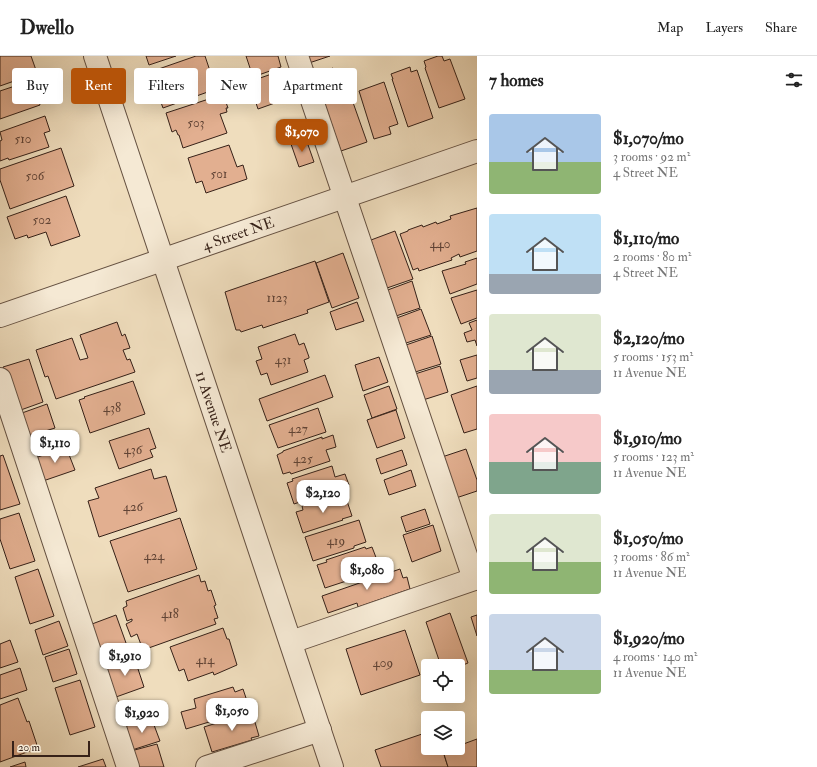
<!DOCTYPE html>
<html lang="en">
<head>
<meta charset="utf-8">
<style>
	:root { --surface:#fff; --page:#f6f6f6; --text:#222; --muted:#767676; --line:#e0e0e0; --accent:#b45309 }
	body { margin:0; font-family:"IM FELL Double Pica",serif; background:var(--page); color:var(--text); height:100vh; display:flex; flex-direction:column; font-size:15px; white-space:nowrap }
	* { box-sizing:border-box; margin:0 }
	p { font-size:13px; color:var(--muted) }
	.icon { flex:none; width:22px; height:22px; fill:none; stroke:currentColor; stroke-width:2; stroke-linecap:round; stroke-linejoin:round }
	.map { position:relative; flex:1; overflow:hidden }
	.panel { display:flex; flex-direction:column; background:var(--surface); width:340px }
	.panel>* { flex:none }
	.guide { position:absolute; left:12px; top:12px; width:380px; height:36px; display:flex; gap:8px }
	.fabs { position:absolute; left:421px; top:603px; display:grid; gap:8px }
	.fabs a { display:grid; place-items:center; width:44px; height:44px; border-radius:4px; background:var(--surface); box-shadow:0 4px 16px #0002; font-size:20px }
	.scale { position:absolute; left:12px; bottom:10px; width:78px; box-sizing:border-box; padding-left:4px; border:2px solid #362118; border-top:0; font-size:11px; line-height:14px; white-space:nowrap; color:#362118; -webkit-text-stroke:3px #f5e9d4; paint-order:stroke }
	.price { position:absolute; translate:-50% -34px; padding:0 9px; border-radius:8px; background:#fff; color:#222; font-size:13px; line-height:26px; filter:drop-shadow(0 1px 2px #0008) }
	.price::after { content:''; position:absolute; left:50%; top:24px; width:12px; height:9px; margin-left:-6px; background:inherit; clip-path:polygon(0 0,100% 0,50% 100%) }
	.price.current { background:var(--accent); color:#fff }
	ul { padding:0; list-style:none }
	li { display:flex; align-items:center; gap:12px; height:100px; padding:0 12px }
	li span { display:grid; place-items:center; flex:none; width:112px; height:80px; border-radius:4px; color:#555 }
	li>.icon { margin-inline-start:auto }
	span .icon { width:48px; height:48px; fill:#fffc; stroke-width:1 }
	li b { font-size:17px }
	h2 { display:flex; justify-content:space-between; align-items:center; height:48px; padding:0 12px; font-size:17px }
	.tag { padding:0 14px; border-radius:4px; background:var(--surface); box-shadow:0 4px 16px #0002; font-size:14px; line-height:36px }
	.tag.current { background:var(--accent); color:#fff }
	header { display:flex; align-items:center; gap:24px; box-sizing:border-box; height:56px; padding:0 20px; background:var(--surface); border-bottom:1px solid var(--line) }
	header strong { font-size:19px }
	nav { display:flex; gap:22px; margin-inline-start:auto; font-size:14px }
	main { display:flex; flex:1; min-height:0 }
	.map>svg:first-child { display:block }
	.building { fill:#e2af90; stroke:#362118 }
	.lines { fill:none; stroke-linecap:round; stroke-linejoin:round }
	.minor-casing { stroke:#645041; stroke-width:24 }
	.minor { stroke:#f5e9d4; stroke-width:22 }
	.labels { text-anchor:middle; stroke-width:4; stroke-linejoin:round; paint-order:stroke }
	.number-label { font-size:13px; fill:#614436 }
	.street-label { font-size:15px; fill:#362118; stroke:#f5e9d4 }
</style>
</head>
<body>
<header>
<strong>Dwello</strong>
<nav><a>Map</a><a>Layers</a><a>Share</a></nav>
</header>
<main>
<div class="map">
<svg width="477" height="711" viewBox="0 0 477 711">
	<rect width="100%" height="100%" fill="#efddbd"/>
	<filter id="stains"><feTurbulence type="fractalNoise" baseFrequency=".005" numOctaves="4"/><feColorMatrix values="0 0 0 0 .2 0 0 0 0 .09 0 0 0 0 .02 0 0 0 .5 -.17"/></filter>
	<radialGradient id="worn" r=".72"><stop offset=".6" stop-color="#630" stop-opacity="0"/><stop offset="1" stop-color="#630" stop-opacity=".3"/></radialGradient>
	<g class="building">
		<path d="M0 0H31L37 17 0 30Z"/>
		<path d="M146 0H176L149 9Z"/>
		<path d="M196 0H205L216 33 163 52 150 16Z"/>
		<path d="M246 0H278L281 11 253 21Z"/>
		<path d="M306 0H330L309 7Z"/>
		<path d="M438 0H442L444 5 450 3 465 43 439 52 425 12 426 11 424 5Z"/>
		<path d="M410 11 411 16 417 14 433 62 408 71 392 23H393L391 18Z"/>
		<path d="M333 12 337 26 315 33 311 20Z"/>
		<path d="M280 15 289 42 258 53 249 26Z"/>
		<path d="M39 22 44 36 37 39 40 49 0 63V35Z"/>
		<path d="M384 26 398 68 389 71 391 78 374 83 359 35Z"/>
		<path d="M350 38 367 86 341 95 324 47Z"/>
		<path d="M221 39 222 41H224L228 52H226L227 56 220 58 227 77 183 92 179 79H178L176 74 172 76 166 57Z"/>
		<path d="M45 60 50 75 44 77 49 91 9 104 8 102 0 105V85L2 84 0 76Z"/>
		<path d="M306 83 314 106 299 111 291 88Z"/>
		<path d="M229 89 237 111 243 109 247 123 206 137 202 125 196 127 188 102Z"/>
		<path d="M61 92 74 130 10 153 0 124V113Z"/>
		<path d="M66 140 80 180 51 190 46 176 28 182 27 179 15 183 7 161Z"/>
		<path d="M477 152V195L460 201 459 198 451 202 452 204 419 215 418 212 413 214 400 178 408 175V174L422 169 423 171 436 166 437 168 451 163 450 160Z"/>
		<path d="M395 175 413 223 387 232 371 184Z"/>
		<path d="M343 197 359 242 332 252 316 207Z"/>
		<path d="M477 202V228L450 238 442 215 466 208 465 206Z"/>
		<path d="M315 205 329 246 307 254 308 257 263 272 262 269 241 276 240 274H236L225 236Z"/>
		<path d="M412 225 420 252 393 261 385 235Z"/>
		<path d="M477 234V262L461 268 451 242Z"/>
		<path d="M357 246 364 265 336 274 330 256Z"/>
		<path d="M421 253 431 279 403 288 394 263Z"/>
		<path d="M477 264V290L475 284 467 286 464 277 472 274 469 267Z"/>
		<path d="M117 266 122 280 125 278 130 292 123 294 127 304 130 303 135 316 56 343 48 320 45 321 36 294 72 282 80 304 88 302 80 279Z"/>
		<path d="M295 278 299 289 304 287 309 301V302L304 304 308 316 271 329 267 317 261 319 256 305 262 303 258 291Z"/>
		<path d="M432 280 441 308 412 317 403 290Z"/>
		<path d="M477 299V322L467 325 460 304Z"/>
		<path d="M379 301 388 326 363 335 355 309Z"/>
		<path d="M29 303 43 346 18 355 3 311Z"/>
		<path d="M440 310 448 336 423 344 415 318Z"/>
		<path d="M325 319 333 341 267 365 259 343Z"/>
		<path d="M133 325 145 358 90 377 79 344 85 342 84 341Z"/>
		<path d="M389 330 397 353 372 362 364 339Z"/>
		<path d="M477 330V373L464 377 451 339Z"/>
		<path d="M47 348 55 372 29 380 22 357Z"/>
		<path d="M318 352 326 376 278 392 269 369Z"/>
		<path d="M396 354 405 382 377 392 367 364Z"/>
		<path d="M149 372 156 392 150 394 153 401 119 413 109 385Z"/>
		<path d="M333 379 336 391 326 394 330 405 291 418 290 416 283 418 277 399 283 396V395L322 381V383Z"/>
		<path d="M66 391 75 414 43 425 35 402Z"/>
		<path d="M466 393 477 424V435L456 442 442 401Z"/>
		<path d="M402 394 407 409 381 418 376 403Z"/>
		<path d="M3 399 20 448 0 454V400Z"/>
		<path d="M332 410 335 421 345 418 349 429 339 432 340 434 301 448 300 446 294 448 287 427 293 425 292 423Z"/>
		<path d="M151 413 154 423 166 420 177 455 99 481 88 445 99 442 95 432Z"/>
		<path d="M411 414 416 430 389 439 384 424Z"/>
		<path d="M334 439 337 448 347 445 352 460 342 463 343 464 303 477 296 456 303 454 302 450Z"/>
		<path d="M425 453 430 468 406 476 401 461Z"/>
		<path d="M19 457 35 505 10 513 0 483V463Z"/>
		<path d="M180 462 197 513 128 536 110 485Z"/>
		<path d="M359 464 366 486 354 490V492L313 505 305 481Z"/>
		<path d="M433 469 441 495 412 506 403 479Z"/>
		<path d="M365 491 366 493 372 491 380 512 373 514 374 516 325 532 317 509 327 506 326 504Z"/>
		<path d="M38 513 54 560 30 568 15 521Z"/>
		<path d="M400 513 403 522 407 521 410 533 358 551 357 547 328 557 322 540Z"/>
		<path d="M199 519 201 526 205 525 208 535 211 534 216 549 214 550 218 562 214 563 216 568 143 594 137 578 131 581 126 568 132 565V563L127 565 123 552 127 550 126 545Z"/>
		<path d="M450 557 468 607 458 611 441 610 426 566Z"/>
		<path d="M116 559 131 601 106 610 92 568Z"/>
		<path d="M477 559V580L471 561Z"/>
		<path d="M59 565 68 590 43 599 35 574Z"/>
		<path d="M223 572 227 583H229L237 609 214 619 213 616 188 625 184 613 179 615 170 591Z"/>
		<path d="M405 574 420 619 361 639 346 593Z"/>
		<path d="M10 584 18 606 0 612V588Z"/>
		<path d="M69 593 77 618 53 626 45 601Z"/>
		<path d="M134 601 144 631 116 641 106 611Z"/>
		<path d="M20 612 27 634 0 643V619Z"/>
		<path d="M80 624 95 671 70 679 55 632Z"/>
		<path d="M233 631 235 636 243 633 249 651 241 653 242 656 186 673 181 656 196 652 194 643Z"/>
		<path d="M18 642 27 666 29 665 38 692 0 706V649Z"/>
		<path d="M252 656 259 680 251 682 252 684 212 696 204 671Z"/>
		<path d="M151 661 160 685 132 694 124 671Z"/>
		<path d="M428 676V692H442L448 711H381L375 694Z"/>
		<path d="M477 683V711H448L443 695 451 692H458V690Z"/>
		<path d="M157 688 164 711H136L131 695Z"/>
		<path d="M103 703 106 711H78Z"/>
		<path d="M25 706 26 711H10Z"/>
	</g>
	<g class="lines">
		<defs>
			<g id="minor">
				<path id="s1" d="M95 0 332 711"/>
				<path d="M297 0 474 523"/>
				<path id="s2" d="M0 260 477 95"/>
				<path d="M0 323 128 711"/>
				<path d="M291 586 477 522"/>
				<path d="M207 711 320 674"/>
			</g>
		</defs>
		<use href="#minor" class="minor-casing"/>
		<use href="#minor" class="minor"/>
	</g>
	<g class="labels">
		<g class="number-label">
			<text x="196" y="71">503</text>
			<text x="23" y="87">510</text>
			<text x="219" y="122">501</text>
			<text x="35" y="124">506</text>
			<text x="42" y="168">502</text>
			<text x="440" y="192">440</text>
			<text x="277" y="246">1123</text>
			<text x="283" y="308">431</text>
			<text x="112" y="356">438</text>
			<text x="298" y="377">427</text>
			<text x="133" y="398">436</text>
			<text x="303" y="407">425</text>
			<text x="133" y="455">426</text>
			<text x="336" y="489">419</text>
			<text x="154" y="504">424</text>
			<text x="170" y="562">418</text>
			<text x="205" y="608">414</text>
			<text x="383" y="611">409</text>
		</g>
		<g class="street-label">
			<text dy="5" stroke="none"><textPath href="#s2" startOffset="252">4 Street NE</textPath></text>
			<text dy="5" stroke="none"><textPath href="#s1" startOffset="375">11 Avenue NE</textPath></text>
		</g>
	</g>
	<rect width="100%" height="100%" filter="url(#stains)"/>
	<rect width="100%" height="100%" fill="url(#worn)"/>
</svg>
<div class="fabs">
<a><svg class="icon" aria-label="locate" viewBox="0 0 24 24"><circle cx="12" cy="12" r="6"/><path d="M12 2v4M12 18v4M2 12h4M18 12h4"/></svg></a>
<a><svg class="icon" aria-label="layers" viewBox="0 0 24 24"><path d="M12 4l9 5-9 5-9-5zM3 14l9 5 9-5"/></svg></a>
</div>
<div class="scale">20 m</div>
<b class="price current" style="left:302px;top:97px">$1,070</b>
<b class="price" style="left:55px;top:408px">$1,110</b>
<b class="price" style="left:323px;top:458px">$2,120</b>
<b class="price" style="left:367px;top:535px">$1,080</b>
<b class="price" style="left:125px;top:621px">$1,910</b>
<b class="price" style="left:232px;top:676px">$1,050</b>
<b class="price" style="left:142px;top:678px">$1,920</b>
<div class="guide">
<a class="tag">Buy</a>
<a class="tag current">Rent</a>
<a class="tag">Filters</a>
<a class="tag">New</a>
<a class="tag">Apartment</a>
</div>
</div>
<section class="panel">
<h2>7 homes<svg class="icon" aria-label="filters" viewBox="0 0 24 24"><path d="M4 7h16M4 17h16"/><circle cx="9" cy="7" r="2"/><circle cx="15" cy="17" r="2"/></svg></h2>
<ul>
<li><span style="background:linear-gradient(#a9c7e8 60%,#8fb573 0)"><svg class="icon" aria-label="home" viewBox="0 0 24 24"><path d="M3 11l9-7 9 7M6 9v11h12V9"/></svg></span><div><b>$1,070/mo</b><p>3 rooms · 92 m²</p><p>4 Street NE</p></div></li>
<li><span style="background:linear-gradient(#bfe0f5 75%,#9aa5b1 0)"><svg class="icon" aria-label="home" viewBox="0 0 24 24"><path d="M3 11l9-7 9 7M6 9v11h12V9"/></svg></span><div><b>$1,110/mo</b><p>2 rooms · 80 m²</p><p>4 Street NE</p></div></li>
<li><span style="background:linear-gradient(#dfe7d0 70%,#9aa5b1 0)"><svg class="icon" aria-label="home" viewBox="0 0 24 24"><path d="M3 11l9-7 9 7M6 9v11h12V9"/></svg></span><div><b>$2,120/mo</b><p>5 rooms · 153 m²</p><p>11 Avenue NE</p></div></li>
<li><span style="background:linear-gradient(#f6c9c9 60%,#7fa58c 0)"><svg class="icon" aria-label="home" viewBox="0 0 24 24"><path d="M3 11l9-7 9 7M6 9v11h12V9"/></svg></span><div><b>$1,910/mo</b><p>5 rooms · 123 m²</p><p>11 Avenue NE</p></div></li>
<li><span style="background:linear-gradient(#dfe7d0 60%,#8fb573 0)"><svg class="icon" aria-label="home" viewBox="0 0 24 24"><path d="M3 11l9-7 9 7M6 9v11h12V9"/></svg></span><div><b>$1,050/mo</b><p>3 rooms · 86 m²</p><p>11 Avenue NE</p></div></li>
<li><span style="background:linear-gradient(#c9d6e8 70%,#8fb573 0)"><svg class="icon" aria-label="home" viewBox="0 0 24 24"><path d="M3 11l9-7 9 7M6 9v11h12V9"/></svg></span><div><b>$1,920/mo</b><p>4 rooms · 140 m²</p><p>11 Avenue NE</p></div></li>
</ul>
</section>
</main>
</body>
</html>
